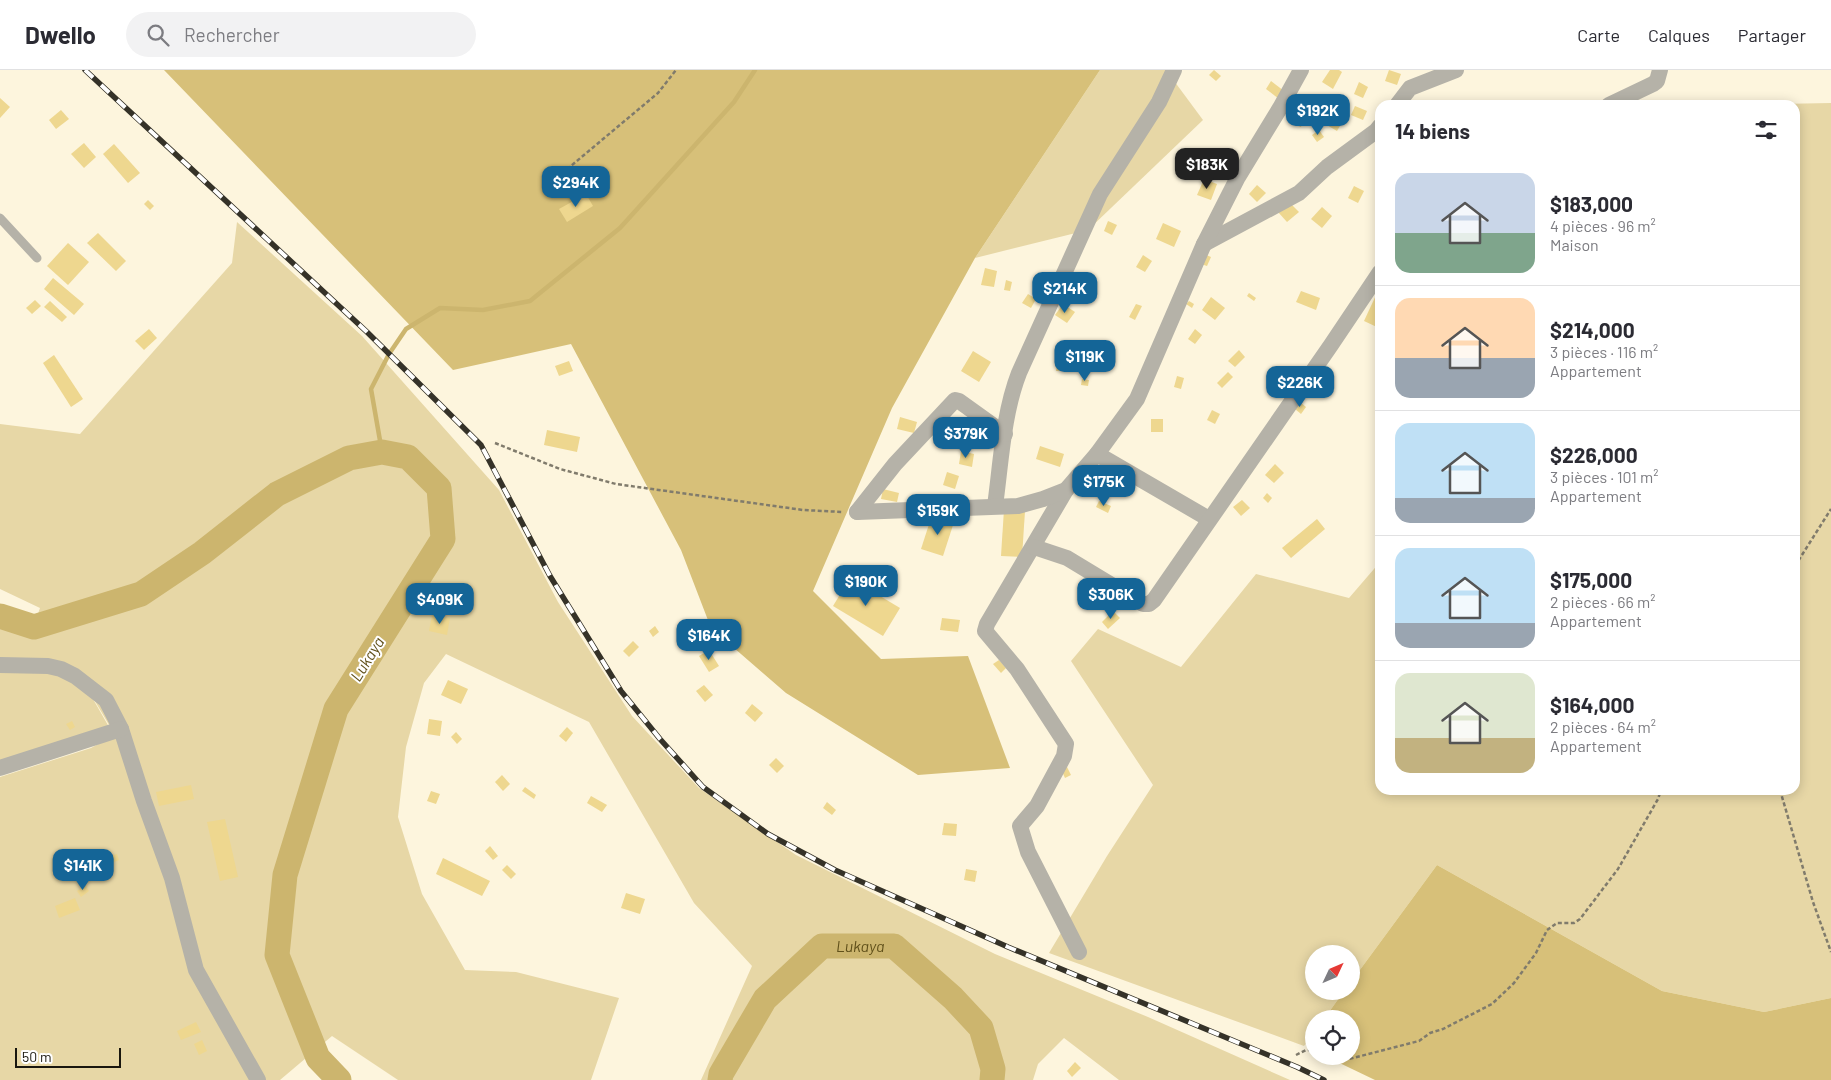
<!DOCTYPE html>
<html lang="fr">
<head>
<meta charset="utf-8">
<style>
	:root { --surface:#fff; --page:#f2f2f3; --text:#2b2b33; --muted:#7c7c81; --line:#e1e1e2; --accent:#146597 }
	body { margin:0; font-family:Barlow,sans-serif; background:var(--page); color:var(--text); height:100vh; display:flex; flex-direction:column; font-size:19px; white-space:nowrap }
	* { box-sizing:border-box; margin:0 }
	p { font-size:16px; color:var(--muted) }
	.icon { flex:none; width:28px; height:28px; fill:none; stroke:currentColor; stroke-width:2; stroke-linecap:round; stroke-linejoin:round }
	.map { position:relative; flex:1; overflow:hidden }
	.side { position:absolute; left:1375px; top:30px; width:425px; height:695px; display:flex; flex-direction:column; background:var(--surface); border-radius:15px; box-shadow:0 2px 12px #0003 }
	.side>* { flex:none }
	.needle { width:32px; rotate:46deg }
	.buttons { position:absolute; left:1305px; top:875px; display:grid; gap:10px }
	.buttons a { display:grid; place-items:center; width:55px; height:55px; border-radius:50%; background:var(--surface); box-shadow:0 2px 12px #0003; font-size:25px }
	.scale { position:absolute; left:15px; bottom:12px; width:106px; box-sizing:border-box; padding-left:5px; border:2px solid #19160e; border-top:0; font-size:14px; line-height:18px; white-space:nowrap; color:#19160e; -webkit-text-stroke:4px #fff; paint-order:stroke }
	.price { position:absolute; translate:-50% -42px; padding:0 11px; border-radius:10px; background:var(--accent); color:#fff; font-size:16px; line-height:32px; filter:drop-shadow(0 1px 2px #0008) }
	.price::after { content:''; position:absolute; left:50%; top:30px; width:15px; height:11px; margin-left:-8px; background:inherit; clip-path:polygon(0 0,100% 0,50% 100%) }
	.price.active { background:#222; color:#fff }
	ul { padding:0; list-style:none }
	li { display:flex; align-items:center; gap:15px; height:125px; padding:0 20px }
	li+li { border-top:1px solid var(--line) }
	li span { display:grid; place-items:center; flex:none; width:140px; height:100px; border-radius:15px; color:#555 }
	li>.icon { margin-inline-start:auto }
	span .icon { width:60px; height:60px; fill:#fffc; stroke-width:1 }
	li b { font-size:21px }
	h2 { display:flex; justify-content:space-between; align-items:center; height:60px; padding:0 20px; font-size:21px }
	header { display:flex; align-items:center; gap:30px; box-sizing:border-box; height:70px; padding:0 25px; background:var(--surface); border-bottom:1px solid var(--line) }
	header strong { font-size:24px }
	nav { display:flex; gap:28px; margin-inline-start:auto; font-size:18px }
	.search { width:350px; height:45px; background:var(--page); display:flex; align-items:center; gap:12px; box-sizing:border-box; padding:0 18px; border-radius:28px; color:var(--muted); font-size:19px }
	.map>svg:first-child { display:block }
	.green { fill:#e7d7a6 }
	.forest { fill:#d7c079 }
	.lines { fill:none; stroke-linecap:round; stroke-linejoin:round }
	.stream { stroke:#ccb56e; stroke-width:4.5 }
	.river { stroke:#ccb56e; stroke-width:25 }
	.building { fill:#eed78f }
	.path { stroke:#807b6c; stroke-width:2.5; stroke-dasharray:4 2.5; stroke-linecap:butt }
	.lane { stroke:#b5b2a8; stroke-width:9 }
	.street { stroke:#b5b2a8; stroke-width:16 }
	.rail-casing { stroke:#353228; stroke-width:5.5 }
	.rail { stroke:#fff; stroke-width:4; stroke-dasharray:11; stroke-linecap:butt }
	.labels { text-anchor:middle; stroke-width:4; stroke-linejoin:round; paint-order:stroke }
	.water-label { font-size:16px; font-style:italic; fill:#60501a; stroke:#fff }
</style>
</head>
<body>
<header>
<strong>Dwello</strong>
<div class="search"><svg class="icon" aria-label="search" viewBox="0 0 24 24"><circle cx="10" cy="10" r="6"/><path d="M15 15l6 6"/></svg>Rechercher</div>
<nav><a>Carte</a><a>Calques</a><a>Partager</a></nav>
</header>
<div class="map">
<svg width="1831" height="1010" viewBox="0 0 1831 1010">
	<rect width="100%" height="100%" fill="#fdf5dd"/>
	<g class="green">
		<path d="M1100 0H1166L1203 50 1088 160 975 188Z"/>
		<path d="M1831 33V928L1764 942 1662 921 1437 795 1351 912V884H1314V921H1344L1324 949H1314V963L1304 976 1049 883 1107 786 1153 715 1071 591 1098 559 1181 597 1256 504 1349 528 1380 492V720H1795V35H1736Z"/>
		<path d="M237 152 362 266 499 420 558 532 632 646 699 718 796 785 995 884 1148 947 1290 1010H1119L1064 968 1038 994 1033 1010H701L752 896 694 833 589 652 446 584 424 613 406 677 398 747 422 824 465 900 516 902 619 928 591 1010H398L332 966 280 1010H0V707L91 678 115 665 73 594 109 657 0 692V555L31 564 40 538 0 519V354L80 364 232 193Z"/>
	</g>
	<g class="forest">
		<path d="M164 0H1100L975 188 892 338 813 521 881 589 968 586 1010 698 918 705 786 623 711 558 681 480 571 274 453 300Z"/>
		<path d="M1437 795 1662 921 1764 942 1831 928V1010H1375L1325 986H1351V949H1324L1344 921H1351V912Z"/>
	</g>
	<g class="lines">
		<path class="stream" d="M382 382 371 319 389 284 406 259 440 238 483 240 530 231 620 158 734 32 755 0"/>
		<g class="river">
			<path d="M0 546 34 557 141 524 202 483 277 424 349 388 382 382 408 387 439 418 443 469 336 639 285 805 277 885 318 988 339 1010"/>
			<path id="s1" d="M720 1010 721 1004 765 929 822 876H894L953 928 981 958 993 999 992 1010"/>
		</g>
	</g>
	<g class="building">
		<path d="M1214 0 1221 6 1216 11 1209 5Z"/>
		<path d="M1330 0H1339L1342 2 1333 19 1322 12Z"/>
		<path d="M1389 0 1401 4 1397 15 1385 11Z"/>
		<path d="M1271 11 1284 21 1279 29 1266 19Z"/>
		<path d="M1359 12 1368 17 1363 28 1354 24Z"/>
		<path d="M0 28 10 37 0 48Z"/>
		<path d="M1355 36 1367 41 1363 50 1351 45Z"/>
		<path d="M61 40 69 49 56 59 49 50Z"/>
		<path d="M1332 42 1344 49 1337 61 1325 54Z"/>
		<path d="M1298 44 1305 47 1301 57 1293 54Z"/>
		<path d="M1319 60 1324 67 1317 72 1312 65Z"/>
		<path d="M84 73 96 87 84 98 71 84Z"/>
		<path d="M114 74 140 103 128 113 103 84Z"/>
		<path d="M1219 82 1226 85 1221 96 1214 93Z"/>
		<path d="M1204 109 1217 114 1211 130 1197 125Z"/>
		<path d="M1257 115 1266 123 1257 132 1249 124Z"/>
		<path d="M1354 116 1364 121 1358 133 1348 128Z"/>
		<path d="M586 124 593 136 567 152 559 139Z"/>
		<path d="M148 130 154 136 150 140 144 134Z"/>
		<path d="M1289 132 1299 142 1287 152 1278 142Z"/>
		<path d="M1322 137 1332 146 1322 158 1311 149Z"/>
		<path d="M1108 151 1117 155 1112 165 1104 161Z"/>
		<path d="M1163 153 1181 161 1174 177 1156 169Z"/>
		<path d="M98 163 126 191 116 201 87 173Z"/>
		<path d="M68 173 89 192 68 215 47 196Z"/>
		<path d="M1204 184 1211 187 1207 196 1201 194Z"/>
		<path d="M1143 185 1152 191 1145 202 1136 197Z"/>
		<path d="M985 198 997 201 994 217 981 215Z"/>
		<path d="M53 208 84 234 74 245 44 219Z"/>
		<path d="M1006 210 1012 212 1010 221 1004 220Z"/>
		<path d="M1301 221 1320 228 1316 240 1296 232Z"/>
		<path d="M1249 223 1256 228 1254 231 1247 226Z"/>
		<path d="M1377 223 1380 225 1379 258 1364 251Z"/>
		<path d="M1028 224 1036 229 1031 238 1022 233Z"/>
		<path d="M1211 227 1225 238 1215 250 1202 240Z"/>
		<path d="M35 230 41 236 32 244 26 238Z"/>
		<path d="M50 231 67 247 62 252 44 237Z"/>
		<path d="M1189 231 1194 234 1192 238 1186 234Z"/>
		<path d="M1063 234 1075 242 1067 253 1055 245Z"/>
		<path d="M1136 234 1142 236 1135 250 1129 247Z"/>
		<path d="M149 259 157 268 144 280 135 271Z"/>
		<path d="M1195 259 1202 265 1195 274 1188 269Z"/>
		<path d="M1239 280 1245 287 1235 297 1228 291Z"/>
		<path d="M973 281 991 292 979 312 961 301Z"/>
		<path d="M54 285 83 329 71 337 43 293Z"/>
		<path d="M569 291 573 301 559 306 555 296Z"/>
		<path d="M1057 294 1063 295 1062 301H1056Z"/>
		<path d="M1228 302 1233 307 1222 318 1217 313Z"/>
		<path d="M1177 306 1184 308 1181 319 1174 317Z"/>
		<path d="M1082 309 1089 310 1088 316 1081 315Z"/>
		<path d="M1300 332 1306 337 1301 344 1295 339Z"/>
		<path d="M1212 340 1220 344 1215 354 1207 350Z"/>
		<path d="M900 347 917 352 914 363 897 359Z"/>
		<rect x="1151" y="349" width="12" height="13"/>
		<path d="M979 357 997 364 991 378 974 372Z"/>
		<path d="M547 360 580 367 577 382 544 375Z"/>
		<path d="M1040 376 1064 384 1060 397 1036 389Z"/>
		<path d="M961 381 974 384 972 397 959 394Z"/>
		<path d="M1275 394 1284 403 1274 413 1265 405Z"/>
		<path d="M947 402 959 406 955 419 943 415Z"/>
		<path d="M883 419 899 423 897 432 881 429Z"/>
		<path d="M1267 423 1272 428 1268 433 1263 428Z"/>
		<path d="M1242 430 1250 438 1241 446 1233 437Z"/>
		<path d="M1099 431 1111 436 1108 443 1096 437Z"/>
		<path d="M1004 439 1025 441 1022 487 1001 486Z"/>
		<path d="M932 445 954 452 943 486 921 479Z"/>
		<path d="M1317 449 1325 459 1291 488 1282 478Z"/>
		<path d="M850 508 900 538 883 566 833 536Z"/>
		<path d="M1113 541 1120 548 1108 559 1102 552Z"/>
		<path d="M432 545 450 548 447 565 429 561Z"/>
		<path d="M942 548 960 550 958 562 940 560Z"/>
		<path d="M655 556 659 562 653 567 649 561Z"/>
		<path d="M633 571 639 577 629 587 623 581Z"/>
		<path d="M709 580 719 596 709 602 699 586Z"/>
		<path d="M999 590 1006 598 1001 603 993 594Z"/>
		<path d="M448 610 468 619 461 634 441 625Z"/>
		<path d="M704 615 713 625 705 632 696 621Z"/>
		<path d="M752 634 763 643 755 652 745 643Z"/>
		<path d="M429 649 442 651 440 666 427 664Z"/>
		<path d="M72 651 75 657 70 660 66 654Z"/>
		<path d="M567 657 573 663 566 672 559 666Z"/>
		<path d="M456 662 462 669 457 674 451 667Z"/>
		<path d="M776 688 784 696 777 703 769 695Z"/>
		<path d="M1066 695 1071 705 1065 708 1060 697Z"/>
		<path d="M502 705 510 714 503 721 495 712Z"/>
		<path d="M191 715 194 729 159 736 156 722Z"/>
		<path d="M525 717 536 725 534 729 522 721Z"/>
		<path d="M431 721 440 724 436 734 427 731Z"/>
		<path d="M591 726 607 735 602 742 587 733Z"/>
		<path d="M827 732 836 740 832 745 823 738Z"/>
		<path d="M225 749 238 807 220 811 207 752Z"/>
		<path d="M944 753 957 754 956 766 942 765Z"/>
		<path d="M490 776 498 786 493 790 485 781Z"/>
		<path d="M117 784 119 790 109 794 107 787Z"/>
		<path d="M443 788 490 811 482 826 436 804Z"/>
		<path d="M507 795 516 804 511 809 502 800Z"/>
		<path d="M966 799 977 801 975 812 964 810Z"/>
		<path d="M85 815 89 821 81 827 77 821Z"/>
		<path d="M626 823 645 829 640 844 621 838Z"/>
		<path d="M75 828 80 840 59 848 55 836Z"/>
		<path d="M196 952 201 962 181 970 177 961Z"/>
		<path d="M202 970 207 981 199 985 194 974Z"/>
		<path d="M1075 992 1081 998 1072 1007 1067 1001Z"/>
	</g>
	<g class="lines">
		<g class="path">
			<path d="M547 116 658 23 676 0"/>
			<path d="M495 373 560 399 616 414 803 440 843 442"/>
			<path d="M1795 496 1831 439"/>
			<path d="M1780 720 1813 832 1831 882"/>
			<path d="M1296 985 1306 980H1314"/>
			<path d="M1337 986 1349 989 1419 971 1430 963 1443 959 1492 934 1514 913 1536 883 1547 860 1557 853H1574L1580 849 1618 799 1658 729 1661 720"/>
		</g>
		<path class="lane" d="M0 148 37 188"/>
		<g class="street">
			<path d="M1397 35 1410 18 1456 0"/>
			<path d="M1609 35 1653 14 1657 11 1660 0"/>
			<path d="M1204 174 1299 123 1327 97 1376 61 1380 56"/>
			<path d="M1097 384 1209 449"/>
			<path d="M1066 420 987 554 985 561 1017 599 1066 674 1064 686 1037 736 1020 756 1028 782 1079 882"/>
			<path d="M995 436C1001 393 1003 344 1019 303L1100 124 1159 32 1174 0"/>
			<path d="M857 442 1018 436 1043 429 1066 420 1097 384 1137 329 1204 174 1238 107 1280 38 1301 0"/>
			<path d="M857 442 895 394 955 330 959 331 1005 364"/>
			<path d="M1034 477 1067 488 1143 534H1149L1154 530 1331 275 1380 202"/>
			<path d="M0 595 48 596 61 599 75 606 106 630 121 659 144 731 172 808 196 900 258 1010"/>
			<path d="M0 698 121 659"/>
		</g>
		<defs>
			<path id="rail" d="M85 0 367 262 481 375 550 506 621 621 660 669 703 717 768 764 835 800 1008 877 1297 997 1324 1010"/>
		</defs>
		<use href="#rail" class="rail-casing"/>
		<use href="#rail" class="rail"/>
	</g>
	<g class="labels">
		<g class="water-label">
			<text transform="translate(367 589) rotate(-58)" y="6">Lukaya</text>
			<text dy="6" stroke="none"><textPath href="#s1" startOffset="209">Lukaya</textPath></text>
		</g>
	</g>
</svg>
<div class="buttons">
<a><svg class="needle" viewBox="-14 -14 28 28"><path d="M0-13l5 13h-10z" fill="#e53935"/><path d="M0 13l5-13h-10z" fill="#7c7c81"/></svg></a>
<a><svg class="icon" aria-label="locate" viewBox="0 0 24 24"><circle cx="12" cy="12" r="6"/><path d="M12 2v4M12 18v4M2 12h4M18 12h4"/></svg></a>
</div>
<div class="scale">50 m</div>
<b class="price" style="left:1318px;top:66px">$192K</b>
<b class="price active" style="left:1207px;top:120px">$183K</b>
<b class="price" style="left:576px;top:138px">$294K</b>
<b class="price" style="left:1065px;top:244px">$214K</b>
<b class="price" style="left:1085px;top:312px">$119K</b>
<b class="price" style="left:1300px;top:338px">$226K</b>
<b class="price" style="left:966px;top:389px">$379K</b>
<b class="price" style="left:1104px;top:437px">$175K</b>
<b class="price" style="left:938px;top:466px">$159K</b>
<b class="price" style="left:866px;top:537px">$190K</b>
<b class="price" style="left:1111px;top:550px">$306K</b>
<b class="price" style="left:440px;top:555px">$409K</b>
<b class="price" style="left:709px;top:591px">$164K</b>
<b class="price" style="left:83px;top:821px">$141K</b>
<section class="side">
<h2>14 biens<svg class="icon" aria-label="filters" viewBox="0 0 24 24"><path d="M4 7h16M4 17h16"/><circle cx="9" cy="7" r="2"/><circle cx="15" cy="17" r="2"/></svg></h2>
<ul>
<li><span style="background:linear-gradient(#c9d6e8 60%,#7fa58c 0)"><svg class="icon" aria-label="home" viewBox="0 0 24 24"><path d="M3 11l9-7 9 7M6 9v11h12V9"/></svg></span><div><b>$183,000</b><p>4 pièces · 96 m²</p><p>Maison</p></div></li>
<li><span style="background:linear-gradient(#ffd9b3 60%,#9aa5b1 0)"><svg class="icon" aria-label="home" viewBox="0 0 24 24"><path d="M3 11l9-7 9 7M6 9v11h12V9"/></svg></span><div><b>$214,000</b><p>3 pièces · 116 m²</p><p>Appartement</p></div></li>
<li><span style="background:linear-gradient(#bfe0f5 75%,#9aa5b1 0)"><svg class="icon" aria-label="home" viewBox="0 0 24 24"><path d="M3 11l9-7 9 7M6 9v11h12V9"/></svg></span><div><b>$226,000</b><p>3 pièces · 101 m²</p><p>Appartement</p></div></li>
<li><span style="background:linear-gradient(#bfe0f5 75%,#9aa5b1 0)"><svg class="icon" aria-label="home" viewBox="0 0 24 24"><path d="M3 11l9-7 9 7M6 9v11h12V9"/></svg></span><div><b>$175,000</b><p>2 pièces · 66 m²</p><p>Appartement</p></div></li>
<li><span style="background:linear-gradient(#dfe7d0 65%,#c2b280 0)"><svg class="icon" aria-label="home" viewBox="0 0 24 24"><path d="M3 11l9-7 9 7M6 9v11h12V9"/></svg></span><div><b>$164,000</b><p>2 pièces · 64 m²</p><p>Appartement</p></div></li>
</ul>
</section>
</div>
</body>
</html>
